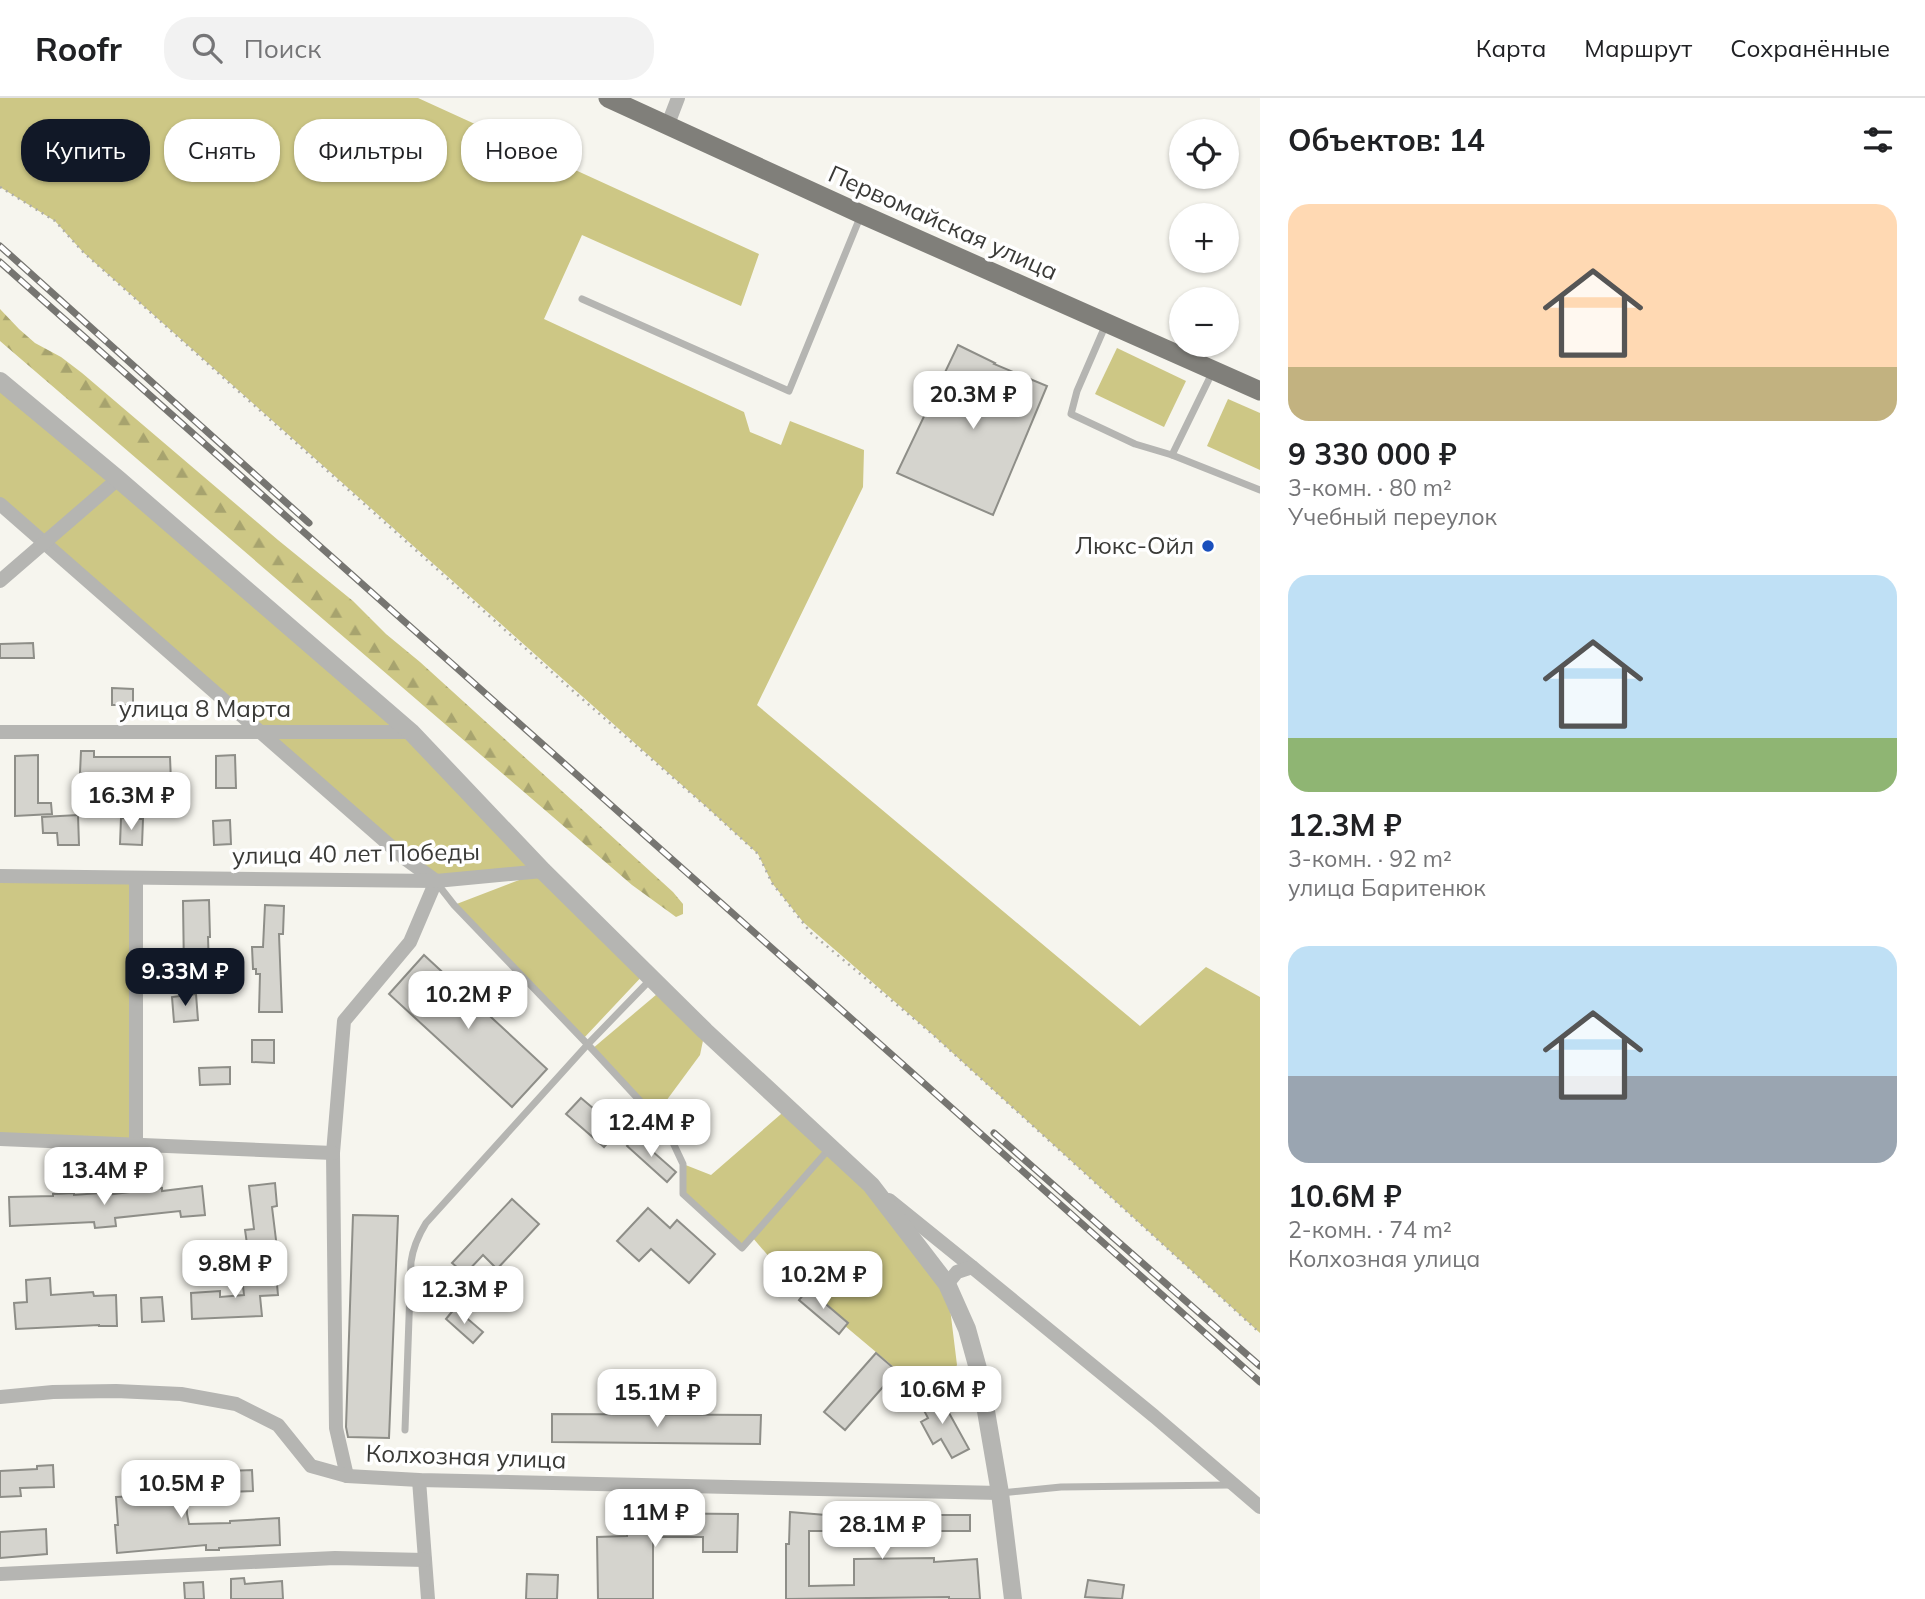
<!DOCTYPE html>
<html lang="ru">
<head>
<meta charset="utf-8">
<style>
	:root { --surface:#fff; --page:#f2f2f2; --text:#202124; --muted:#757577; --line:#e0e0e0; --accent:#111827 }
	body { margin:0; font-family:Mulish,sans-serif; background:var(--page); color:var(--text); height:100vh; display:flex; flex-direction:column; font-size:26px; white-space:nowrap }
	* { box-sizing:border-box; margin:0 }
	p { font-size:23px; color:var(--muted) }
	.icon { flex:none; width:38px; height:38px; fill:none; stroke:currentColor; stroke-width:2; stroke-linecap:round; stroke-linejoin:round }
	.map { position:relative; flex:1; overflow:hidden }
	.panel { display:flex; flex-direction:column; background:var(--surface); width:665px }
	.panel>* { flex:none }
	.guide { position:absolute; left:21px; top:21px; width:665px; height:63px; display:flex; gap:14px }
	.controls { position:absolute; left:1169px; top:21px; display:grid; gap:14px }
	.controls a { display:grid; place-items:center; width:70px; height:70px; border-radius:50%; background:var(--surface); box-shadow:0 2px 5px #0004; font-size:35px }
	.price { position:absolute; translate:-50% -60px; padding:0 16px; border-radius:14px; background:#fff; color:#222; font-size:23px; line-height:46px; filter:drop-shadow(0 2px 4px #0008) }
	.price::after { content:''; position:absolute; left:50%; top:42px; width:21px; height:16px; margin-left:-10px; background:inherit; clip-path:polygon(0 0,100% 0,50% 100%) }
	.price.selected { background:var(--accent); color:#fff }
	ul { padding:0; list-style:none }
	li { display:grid; align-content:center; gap:14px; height:371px; padding:0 28px }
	li span { display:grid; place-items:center; height:217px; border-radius:21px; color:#555 }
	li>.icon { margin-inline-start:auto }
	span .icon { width:126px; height:126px; fill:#fffc; stroke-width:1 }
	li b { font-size:30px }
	h2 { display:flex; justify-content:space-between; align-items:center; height:84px; padding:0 28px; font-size:30px }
	.chip { padding:0 24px; border-radius:28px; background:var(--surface); box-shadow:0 2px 5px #0004; font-size:24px; line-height:63px }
	.chip.selected { background:var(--accent); color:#fff }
	header { display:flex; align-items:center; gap:42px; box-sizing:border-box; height:98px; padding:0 35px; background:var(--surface); border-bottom:2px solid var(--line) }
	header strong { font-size:33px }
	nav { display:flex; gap:38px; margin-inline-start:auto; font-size:24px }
	.search { width:490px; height:63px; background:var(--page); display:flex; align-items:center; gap:18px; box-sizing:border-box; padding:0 24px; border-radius:28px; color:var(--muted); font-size:26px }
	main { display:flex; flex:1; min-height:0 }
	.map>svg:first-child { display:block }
	.grass { fill:#cdc785 }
	.forest { fill:url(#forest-firs) }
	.building { fill:#d5d4ce; stroke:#8e8e88; stroke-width:2 }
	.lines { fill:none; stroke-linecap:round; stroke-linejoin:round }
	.path { stroke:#aeada8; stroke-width:2.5; stroke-dasharray:2 5; stroke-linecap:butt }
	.service { stroke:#b5b5b2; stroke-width:7 }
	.minor { stroke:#b5b5b2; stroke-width:14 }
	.tertiary { stroke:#b5b5b2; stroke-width:18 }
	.primary { stroke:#807f7a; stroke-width:19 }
	.rail-casing { stroke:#767571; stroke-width:7 }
	.rail { stroke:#fff; stroke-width:4.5; stroke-dasharray:13; stroke-linecap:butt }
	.poi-dot { fill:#1a4fbc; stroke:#fff; stroke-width:2.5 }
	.labels { text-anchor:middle; stroke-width:7; stroke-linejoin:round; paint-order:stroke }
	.street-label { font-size:24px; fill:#3a3a37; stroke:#fff }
	.poi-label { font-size:24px; fill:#3a3a37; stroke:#fff; text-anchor:end }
</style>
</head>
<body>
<header>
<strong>Roofr</strong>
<div class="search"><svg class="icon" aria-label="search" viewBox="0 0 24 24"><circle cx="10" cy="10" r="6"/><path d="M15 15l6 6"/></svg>Поиск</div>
<nav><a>Карта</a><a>Маршрут</a><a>Сохранённые</a></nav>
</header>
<main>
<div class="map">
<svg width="1260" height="1501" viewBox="0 0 1260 1501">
	<defs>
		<pattern id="forest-firs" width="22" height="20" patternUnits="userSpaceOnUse" patternTransform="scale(1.75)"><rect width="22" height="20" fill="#cdc785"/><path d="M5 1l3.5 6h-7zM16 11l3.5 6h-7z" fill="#a7a36e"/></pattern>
	</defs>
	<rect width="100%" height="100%" fill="#f6f5ee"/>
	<g class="grass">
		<path d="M0 0H418L759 156 741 208 582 137 544 221 744 314 750 334 781 347 790 323 864 352 863 389 757 607 1140 928 1206 869 1260 899V1235L932 936 803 824 772 785 758 756 710 712 83 154 55 123 0 89Z"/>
		<path d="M1117 250 1186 283 1164 329 1095 296Z"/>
		<path d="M0 283 411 634 646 874 583 941 454 807 540 774 436 783 0 406Z"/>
		<path d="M1228 301 1260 315V372L1207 348Z"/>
		<path d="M0 778 136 780V1047L0 1041Z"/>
		<path d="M663 891 705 933 700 957 655 1018 592 951Z"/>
		<path d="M788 1010 871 1087 947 1186 957 1267 951 1278 920 1291 845 1228 847 1225 809 1191 805 1195 777 1168 752 1139 742 1150 683 1096V1066L711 1077Z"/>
	</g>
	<path class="forest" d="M0 211 19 231 35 245 61 259 82 275 278 442 353 503 386 536 420 564 673 794 683 806V816L676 819 632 787 0 243Z"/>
	<g class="building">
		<path d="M958 247 995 265 994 266 1047 288 993 417 897 375Z"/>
		<path d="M33 545 34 560H0V546Z"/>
		<path d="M112 590 133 591V607H112Z"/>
		<path d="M81 653H94V659H170L171 684 143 685V690H113V675H80Z"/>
		<path d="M38 657V705H51L52 716 15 718V658Z"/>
		<path d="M235 657 236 690H216V658Z"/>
		<path d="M78 717 79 747H58L57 735H43L42 719Z"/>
		<path d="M121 720 143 721 142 747 120 746Z"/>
		<path d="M230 722 231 746 214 747 213 723Z"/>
		<path d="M209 802 210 839H208L209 873 184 875 183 803Z"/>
		<path d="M265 807 284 808 283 836H279L282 914H259L260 876H256V871H253L252 849H263Z"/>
		<path d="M424 857 547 971 512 1009 389 896Z"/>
		<path d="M196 896 198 922 174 924 172 899Z"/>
		<path d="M252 942H274V965L252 964Z"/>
		<path d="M230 969V986L200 987 199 970Z"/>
		<path d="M581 1000 619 1032 604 1049 566 1016Z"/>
		<path d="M635 1038 676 1074 667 1084 627 1048Z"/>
		<path d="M275 1085 277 1108 272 1109 277 1150 248 1153 245 1132 254 1131 249 1088Z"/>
		<path d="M202 1088 205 1117 181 1119 180 1113 115 1120 116 1128 95 1130 94 1124 10 1128 9 1099 53 1098V1096L74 1095V1097L113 1094V1096L162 1090V1093Z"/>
		<path d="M512 1101 539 1126 497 1171 483 1157 465 1176 452 1165Z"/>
		<path d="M648 1110 670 1130 677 1122 715 1156 689 1185 651 1151 639 1163 617 1143Z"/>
		<path d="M353 1117 398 1118 389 1340 348 1339 346 1329Z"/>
		<path d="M276 1176 278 1197 260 1198 262 1218 192 1221 191 1195 220 1193V1199L244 1197 242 1179Z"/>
		<path d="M50 1180 51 1197 93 1194 94 1198 116 1197 117 1228H99V1227L16 1231 14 1205 27 1204 26 1182Z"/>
		<path d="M808 1191 848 1225 839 1236 799 1202Z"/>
		<path d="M162 1199 164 1223 142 1224 141 1200Z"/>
		<path d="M455 1210 483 1234 473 1245 446 1221Z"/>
		<path d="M876 1255 897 1273 845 1332 824 1314Z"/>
		<path d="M938 1295 969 1351 952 1360 941 1341 933 1346 921 1324 928 1320 920 1305Z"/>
		<path d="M552 1316 761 1317 760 1346 552 1344Z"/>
		<path d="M53 1367 54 1389 20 1390 21 1398 0 1399V1373L37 1371V1368Z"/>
		<path d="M166 1368H186L187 1416 189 1426 230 1425V1423L279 1420 280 1447 219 1450V1452H206V1447L117 1455 115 1427H118L116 1399 140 1398 139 1393 151 1392 150 1369Z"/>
		<path d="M252 1372 253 1393 229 1394 228 1373Z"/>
		<path d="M790 1414 826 1417H970V1433H809V1488L854 1487V1461L934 1460V1464L977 1461 980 1501H949V1499L786 1501V1446H789Z"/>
		<path d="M627 1415 738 1416 737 1454H703V1439H653V1501H598L597 1439 627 1438Z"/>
		<path d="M46 1431 47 1456 0 1460V1434Z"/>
		<path d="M527 1476 558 1477 557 1501H526Z"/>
		<path d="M244 1480 245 1486 282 1483 283 1501H231V1481Z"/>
		<path d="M1088 1482 1124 1487 1122 1501 1085 1499Z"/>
		<path d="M203 1484 204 1501H185L184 1485Z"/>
	</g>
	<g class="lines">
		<path class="path" d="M0 89 55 123 83 154 573 593 710 712 758 756 772 785 811 835 932 936 1260 1235"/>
		<g class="service">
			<path d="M582 201 789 293 861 117"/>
			<path d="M1106 226 1077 293 1071 316 1135 346 1172 357"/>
			<path d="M1213 273 1172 357 1260 392"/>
			<path d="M436 784 454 807 592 951 667 1032 683 1066V1096L742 1150 829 1051"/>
			<path d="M405 1332 411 1164C413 1149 418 1138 426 1125L588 946 651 881"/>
			<path d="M1001 1395 1061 1389 1230 1387"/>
		</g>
		<g class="minor">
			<path d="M668 26 678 0"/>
			<path d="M0 406 403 759 436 783 410 844 344 923 333 1055 336 1330 347 1378"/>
			<path d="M0 483 118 381"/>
			<path d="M0 634H411"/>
			<path d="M0 778 436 783 543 773"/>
			<path d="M136 780V1047"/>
			<path d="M0 1041 333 1055"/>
			<path d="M889 1102 972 1169"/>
			<path d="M947 1186 957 1174 972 1169 1154 1318 1260 1409"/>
			<path d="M0 1299 53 1294 116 1293 181 1296 236 1306 278 1327 311 1368 347 1378 419 1382 1000 1395"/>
			<path d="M419 1382 428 1501"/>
			<path d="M0 1476 335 1460 425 1462"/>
		</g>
		<path class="tertiary" d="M0 283 118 381 411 634 543 773 705 933 871 1087 947 1186 967 1231 980 1278 1000 1395 1013 1501"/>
		<path class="primary" d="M608 0 861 116 1260 293"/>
		<defs>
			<g id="rail">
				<path d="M0 148 309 425"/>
				<path d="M0 164 1260 1284"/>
				<path d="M994 1035 1260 1268"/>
			</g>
		</defs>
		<use href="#rail" class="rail-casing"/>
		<use href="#rail" class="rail"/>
	</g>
	<circle class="poi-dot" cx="1208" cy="448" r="7"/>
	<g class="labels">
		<g class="street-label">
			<text transform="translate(943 125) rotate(24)" y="8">Первомайская улица</text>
			<text x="205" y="619">улица 8 Марта</text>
			<text transform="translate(356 756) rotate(-1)" y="8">улица 40 лет Победы</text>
			<text transform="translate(466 1359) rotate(2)" y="8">Колхозная улица</text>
		</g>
		<g class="poi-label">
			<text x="1194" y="456">Люкс-Ойл</text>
		</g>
	</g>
</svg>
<div class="controls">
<a><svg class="icon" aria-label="locate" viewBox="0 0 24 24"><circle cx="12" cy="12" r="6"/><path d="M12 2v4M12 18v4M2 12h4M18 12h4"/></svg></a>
<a>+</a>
<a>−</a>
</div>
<b class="price" style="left:973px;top:333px">20.3M ₽</b>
<b class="price" style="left:131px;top:734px">16.3M ₽</b>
<b class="price selected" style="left:185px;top:910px">9.33M ₽</b>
<b class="price" style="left:468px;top:933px">10.2M ₽</b>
<b class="price" style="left:651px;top:1061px">12.4M ₽</b>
<b class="price" style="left:104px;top:1109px">13.4M ₽</b>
<b class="price" style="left:235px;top:1202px">9.8M ₽</b>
<b class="price" style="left:823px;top:1213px">10.2M ₽</b>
<b class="price" style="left:464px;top:1228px">12.3M ₽</b>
<b class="price" style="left:942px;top:1328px">10.6M ₽</b>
<b class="price" style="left:657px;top:1331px">15.1M ₽</b>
<b class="price" style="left:181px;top:1422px">10.5M ₽</b>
<b class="price" style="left:655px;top:1451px">11M ₽</b>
<b class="price" style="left:882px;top:1463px">28.1M ₽</b>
<div class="guide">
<a class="chip selected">Купить</a>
<a class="chip">Снять</a>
<a class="chip">Фильтры</a>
<a class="chip">Новое</a>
</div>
</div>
<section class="panel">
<h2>Объектов: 14<svg class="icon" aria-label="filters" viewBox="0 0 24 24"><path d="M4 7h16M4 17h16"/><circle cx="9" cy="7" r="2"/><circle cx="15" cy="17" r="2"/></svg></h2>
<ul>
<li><span style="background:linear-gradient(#ffd9b3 75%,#c2b280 0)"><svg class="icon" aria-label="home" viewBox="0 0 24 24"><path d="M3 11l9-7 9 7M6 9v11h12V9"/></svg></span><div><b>9 330 000 ₽</b><p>3-комн. · 80 m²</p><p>Учебный переулок</p></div></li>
<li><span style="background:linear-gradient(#bfe0f5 75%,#8fb573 0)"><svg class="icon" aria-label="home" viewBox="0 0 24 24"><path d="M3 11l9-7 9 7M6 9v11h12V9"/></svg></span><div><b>12.3M ₽</b><p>3-комн. · 92 m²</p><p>улица Баритенюк</p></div></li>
<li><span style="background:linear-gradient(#bfe0f5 60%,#9aa5b1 0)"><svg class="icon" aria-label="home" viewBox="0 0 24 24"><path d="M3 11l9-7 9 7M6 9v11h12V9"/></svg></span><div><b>10.6M ₽</b><p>2-комн. · 74 m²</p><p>Колхозная улица</p></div></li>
</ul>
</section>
</main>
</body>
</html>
